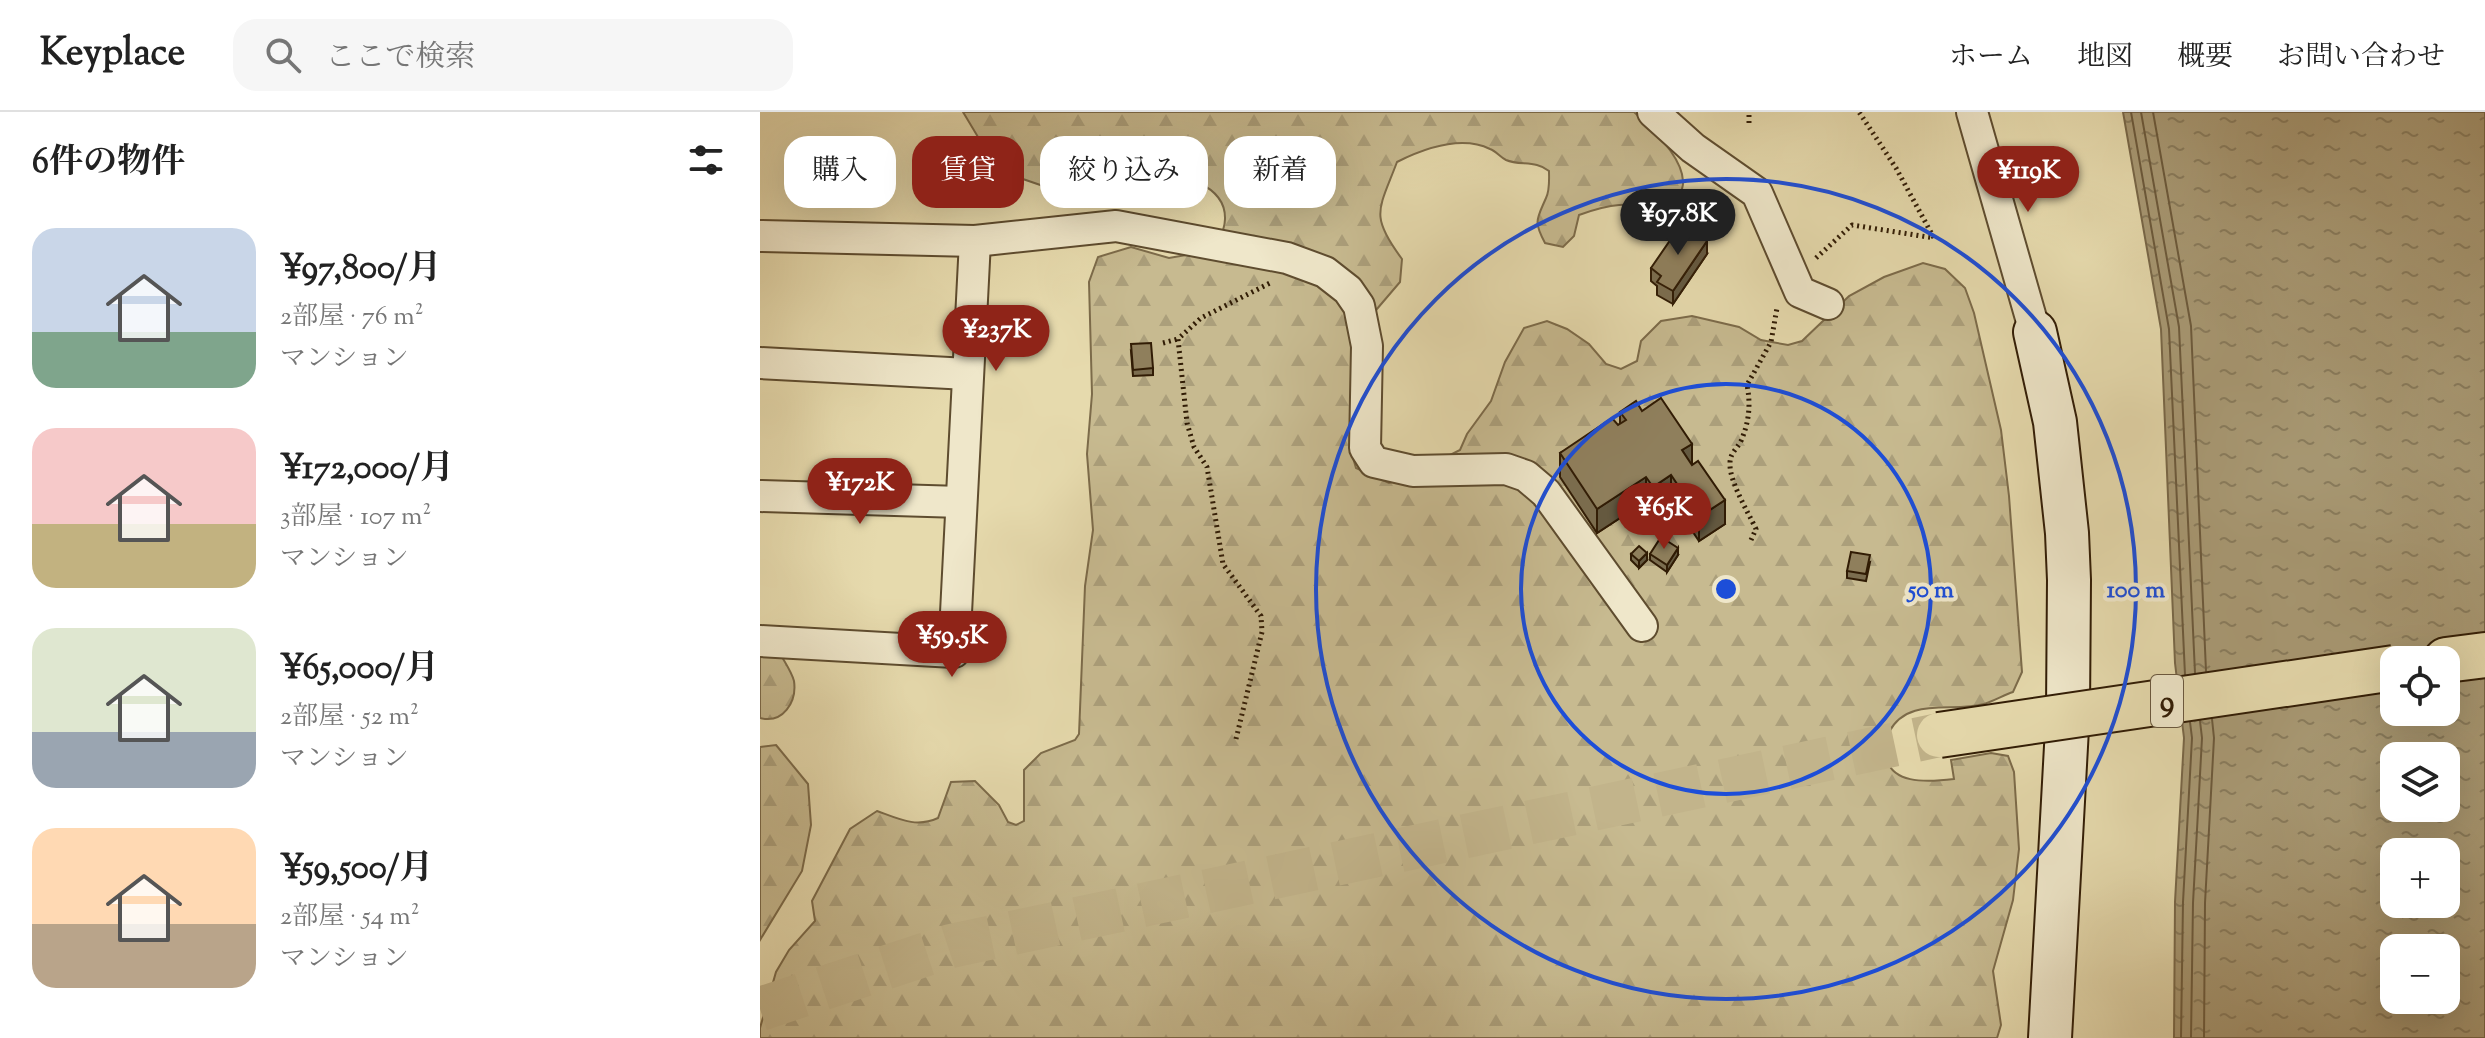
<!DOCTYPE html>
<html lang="ja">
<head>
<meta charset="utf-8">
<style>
	:root { --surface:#fff; --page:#f6f6f6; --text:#222; --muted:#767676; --line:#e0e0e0; --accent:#8f2418 }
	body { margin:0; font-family:"Sorts Mill Goudy","Noto Serif JP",serif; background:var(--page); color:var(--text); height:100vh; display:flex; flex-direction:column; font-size:30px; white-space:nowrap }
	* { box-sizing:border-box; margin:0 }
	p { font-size:26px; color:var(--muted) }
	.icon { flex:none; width:44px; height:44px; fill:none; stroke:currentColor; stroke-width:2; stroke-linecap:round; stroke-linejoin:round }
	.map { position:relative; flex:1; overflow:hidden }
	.side { display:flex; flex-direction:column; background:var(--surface); width:760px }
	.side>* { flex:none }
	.top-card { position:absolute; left:24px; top:24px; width:760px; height:72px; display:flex; gap:16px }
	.controls { position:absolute; left:1620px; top:534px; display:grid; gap:16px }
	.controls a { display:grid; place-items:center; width:80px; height:80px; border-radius:16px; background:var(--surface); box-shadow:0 8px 32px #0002; font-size:40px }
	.price { position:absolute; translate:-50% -68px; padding:0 18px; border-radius:28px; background:var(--accent); color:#fff; font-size:26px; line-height:52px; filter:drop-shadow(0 2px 4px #0008) }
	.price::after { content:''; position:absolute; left:50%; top:48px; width:24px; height:18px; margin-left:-12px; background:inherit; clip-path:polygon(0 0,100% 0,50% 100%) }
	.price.on { background:#222; color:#fff }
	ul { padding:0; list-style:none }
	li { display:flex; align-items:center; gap:24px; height:200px; padding:0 32px }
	li span { display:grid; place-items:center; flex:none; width:224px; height:160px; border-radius:24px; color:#555 }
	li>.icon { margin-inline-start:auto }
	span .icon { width:96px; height:96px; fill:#fffc; stroke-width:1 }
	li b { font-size:34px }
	h2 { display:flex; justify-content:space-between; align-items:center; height:96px; padding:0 32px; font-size:34px }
	.chip { padding:0 28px; border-radius:24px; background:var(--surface); box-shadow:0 8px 32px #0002; font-size:28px; line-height:72px }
	.chip.on { background:var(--accent); color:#fff }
	header { display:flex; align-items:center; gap:48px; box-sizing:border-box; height:112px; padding:0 40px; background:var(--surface); border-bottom:2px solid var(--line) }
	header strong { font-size:38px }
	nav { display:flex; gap:44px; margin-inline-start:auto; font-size:28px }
	.search { width:560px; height:72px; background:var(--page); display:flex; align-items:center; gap:20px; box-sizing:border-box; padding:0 28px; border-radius:24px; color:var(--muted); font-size:30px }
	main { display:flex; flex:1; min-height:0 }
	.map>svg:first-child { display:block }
	.forest { fill:url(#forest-firs); stroke:#7c6b4a; stroke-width:2 }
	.water { fill:url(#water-ripples); stroke:#786748; stroke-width:2; fill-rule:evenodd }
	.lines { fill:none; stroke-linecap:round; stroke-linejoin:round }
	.shore { stroke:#6c5a3c; stroke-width:2 }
	.highway-tunnel { stroke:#c2b48b; stroke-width:44; stroke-dasharray:44 22; stroke-linecap:butt }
	.street-casing { stroke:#5e4c2f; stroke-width:34 }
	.secondary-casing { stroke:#311c05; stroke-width:46 }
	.highway-casing { stroke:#311c05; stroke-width:48 }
	.path { stroke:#311c05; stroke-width:5; stroke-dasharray:2 4; stroke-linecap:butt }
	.street { stroke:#efe7ca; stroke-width:30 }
	.secondary { stroke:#efe7ca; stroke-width:42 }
	.highway { stroke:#e6daad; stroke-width:44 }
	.highway-bridge-casing { stroke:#311c05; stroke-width:48; stroke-linecap:butt }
	.highway-bridge { stroke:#e6daad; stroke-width:44 }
	.wall { fill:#7b6d4f; stroke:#311c05; stroke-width:2 }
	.shaded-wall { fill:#645940; stroke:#311c05; stroke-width:2 }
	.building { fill:#8f7f5c; stroke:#311c05; stroke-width:2 }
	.ring { fill:none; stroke:#1d4ed8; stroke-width:4 }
	.labels { text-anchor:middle; stroke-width:8; stroke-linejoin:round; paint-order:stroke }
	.shield { fill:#efe7ca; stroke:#6a5940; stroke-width:2 }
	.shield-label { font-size:30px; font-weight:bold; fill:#311c05 }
	.centre { fill:#1d4ed8; stroke:#efe7ca; stroke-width:4 }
	.ring-label { font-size:24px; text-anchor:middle; font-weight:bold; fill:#1d4ed8; stroke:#efe7ca; stroke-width:8; stroke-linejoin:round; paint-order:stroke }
</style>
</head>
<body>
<header>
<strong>Keyplace</strong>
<div class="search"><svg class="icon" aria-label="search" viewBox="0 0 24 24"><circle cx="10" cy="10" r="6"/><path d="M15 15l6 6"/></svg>ここで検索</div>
<nav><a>ホーム</a><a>地図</a><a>概要</a><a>お問い合わせ</a></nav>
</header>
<main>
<section class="side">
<h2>6件の物件<svg class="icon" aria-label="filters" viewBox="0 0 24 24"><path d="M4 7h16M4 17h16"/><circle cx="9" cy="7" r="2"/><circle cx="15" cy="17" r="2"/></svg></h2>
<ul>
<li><span style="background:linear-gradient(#c9d6e8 65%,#7fa58c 0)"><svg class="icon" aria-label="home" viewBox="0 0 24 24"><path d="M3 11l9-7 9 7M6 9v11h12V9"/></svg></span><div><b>¥97,800/月</b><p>2部屋 · 76 m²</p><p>マンション</p></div></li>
<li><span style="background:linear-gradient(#f6c9c9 60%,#c2b280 0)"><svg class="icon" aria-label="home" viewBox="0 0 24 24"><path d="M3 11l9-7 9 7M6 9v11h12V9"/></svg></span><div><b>¥172,000/月</b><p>3部屋 · 107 m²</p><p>マンション</p></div></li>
<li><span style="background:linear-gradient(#dfe7d0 65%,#9aa5b1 0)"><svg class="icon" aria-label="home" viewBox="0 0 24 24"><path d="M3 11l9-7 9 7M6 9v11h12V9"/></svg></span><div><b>¥65,000/月</b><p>2部屋 · 52 m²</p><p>マンション</p></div></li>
<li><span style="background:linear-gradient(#ffd9b3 60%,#b9a48a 0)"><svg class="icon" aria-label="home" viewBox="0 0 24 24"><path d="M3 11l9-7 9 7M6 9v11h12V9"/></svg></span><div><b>¥59,500/月</b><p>2部屋 · 54 m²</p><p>マンション</p></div></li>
</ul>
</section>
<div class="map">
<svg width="1725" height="926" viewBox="0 0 1725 926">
	<defs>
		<pattern id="forest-firs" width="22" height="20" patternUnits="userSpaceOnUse" patternTransform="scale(2)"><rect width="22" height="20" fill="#c7ba90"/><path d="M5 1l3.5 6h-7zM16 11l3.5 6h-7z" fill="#ab9f7b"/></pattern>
		<pattern id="water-ripples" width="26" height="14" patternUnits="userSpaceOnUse" patternTransform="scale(2)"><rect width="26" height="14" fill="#a89974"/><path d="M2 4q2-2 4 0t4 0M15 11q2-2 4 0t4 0" fill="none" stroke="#897c5d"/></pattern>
	</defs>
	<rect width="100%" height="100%" fill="#e6daad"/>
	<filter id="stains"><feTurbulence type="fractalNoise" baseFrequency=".0025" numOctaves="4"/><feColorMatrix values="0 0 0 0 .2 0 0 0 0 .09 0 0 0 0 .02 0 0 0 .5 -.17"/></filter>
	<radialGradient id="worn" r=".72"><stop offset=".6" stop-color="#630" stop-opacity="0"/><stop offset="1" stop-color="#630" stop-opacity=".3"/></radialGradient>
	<g class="forest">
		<path d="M203 0H874C891 15 922 44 923 69 924 74 920 83 918 88L900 98C866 90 852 91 819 103L814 124 803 135 785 131C773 109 777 107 786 86 790 78 789 67 789 59 776 48 760 54 746 48 740 45 736 39 730 37 701 23 663 37 637 50 619 98 609 103 642 147L640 170 599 218 591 339 596 356 629 371 643 367 700 338 707 322 731 289 745 250 764 216 787 209 807 217 829 232 846 252 861 257 877 249 881 229 901 209 932 204 979 215 1001 228 1028 233 1042 229 1089 184 1124 165 1163 151 1185 157 1205 176 1214 201 1241 318 1249 384 1262 560 1253 580C1244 583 1234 589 1224 592 1192 601 1148 584 1129 620 1126 625 1127 632 1126 638 1125 674 1169 670 1194 667L1191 648 1231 641 1248 644 1254 660 1259 737 1253 788 1233 859 1241 913 1237 926H0V916L16 860 29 838 55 809 52 789 90 717 117 699C139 707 156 716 178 706L191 670 215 669 239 693 248 710 256 713 264 709V658L281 641 315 628 319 622 325 474 333 418 327 342 332 282 329 170 338 145 371 135 409 146 455 138C459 129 465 118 465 107 466 71 419 63 392 59L351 84 326 90 308 85 289 76 260 66 242 55 224 35Z"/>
		<path d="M0 540 22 545C26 552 32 561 34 569 37 590 23 612 0 606Z"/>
		<path d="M16 633 48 672 51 713 42 759 0 828V635Z"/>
	</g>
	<path class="water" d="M1363 0H1725V926H1414L1415 790 1424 626 1415 551 1401 217ZM1634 548H1686V600H1634ZM1634 644H1686V696H1634ZM1634 740H1686V792H1634ZM1634 836H1686V888H1634Z"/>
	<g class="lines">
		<g class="shore">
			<path d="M1371 0 1409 217 1425 563"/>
			<path d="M1381 0 1419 215 1435 561"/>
			<path d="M1393 0 1431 214 1446 559"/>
			<path d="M1421 926 1423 790 1432 626 1430 610"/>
			<path d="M1431 926 1433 791 1442 626 1440 609"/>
			<path d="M1444 926 1445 791 1454 626 1452 607"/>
		</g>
		<path class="highway-tunnel" d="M0 897 191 834 1179 623"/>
		<defs>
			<g id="street">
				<path d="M893 0 933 36 997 81 1040 180 1068 192"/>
				<path d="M1212 0 1275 220"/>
				<path d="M0 124 215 129 356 114 527 146 565 160 588 178 599 194 607 234 605 336 614 350 653 359 746 357 766 364 786 381 882 514"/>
				<path d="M0 251 208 262"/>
				<path d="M0 384 201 390"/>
				<path d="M0 529 194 540 215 129"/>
			</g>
			<path id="secondary" d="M1275 220 1295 310 1307 421 1309 468 1308 598 1290 926"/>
			<path id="highway" d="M1686 548 1725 543"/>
		</defs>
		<use href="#street" class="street-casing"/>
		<use href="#secondary" class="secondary-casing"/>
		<use href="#highway" class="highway-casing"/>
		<g class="path">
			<path d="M989 11V0"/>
			<path d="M1056 146 1092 113 1174 126 1136 56 1099 0"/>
			<path d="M403 231 418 227"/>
			<path d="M991 428 996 417C988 400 969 369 970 351 970 341 977 337 981 329 989 310 991 293 987 273L1011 230 1017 196"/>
			<path d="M476 627 502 520 501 504 463 452 447 355 434 335 427 311 418 227 441 206 510 171"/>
		</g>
		<use href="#street" class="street"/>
		<use href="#secondary" class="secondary"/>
		<use href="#highway" class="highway"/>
		<defs>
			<path id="highway-bridge" d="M1179 623 1634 556"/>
		</defs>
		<use href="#highway-bridge" class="highway-bridge-casing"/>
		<use href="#highway-bridge" class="highway-bridge"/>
	</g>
	<g class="wall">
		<path d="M947 142 913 192 897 183V174L891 169V156Z"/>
		<path d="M371 239 393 256V263L373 264Z"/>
		<path d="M882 299 932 353 965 412 939 429 911 387 893 399 886 389 837 421 800 365V341L860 312V300Z"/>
		<path d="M871 442 887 448 879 456 871 448Z"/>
		<path d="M890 442 918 443 907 460 890 448Z"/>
		<path d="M1110 450 1106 469 1087 466V459Z"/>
	</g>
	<g class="shaded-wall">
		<path d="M947 129V142L913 192V179Z"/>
		<path d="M932 332V355L922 338Z"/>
		<path d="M911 363V387L893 399V375Z"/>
		<path d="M886 365V389L837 421V397Z"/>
		<path d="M965 388V412L939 429V405Z"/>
		<path d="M918 436V443L907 460V453Z"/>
		<path d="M887 441V448L879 456V449Z"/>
	</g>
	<g class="building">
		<path d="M922 111 947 129 913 179 897 170 901 164 891 156Z"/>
		<path d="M391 231 393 256 373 258 371 232Z"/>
		<path d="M901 286 932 332 922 338 932 353 938 349 965 388 939 405 911 363 893 375 886 365 837 397 800 341 852 306 858 313 866 308 860 300 876 289 882 299Z"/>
		<path d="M901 425 918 436 907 453 890 442Z"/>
		<path d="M879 434 887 441 879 449 871 442Z"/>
		<path d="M1091 440 1110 443 1106 462 1087 459Z"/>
	</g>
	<g class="ring">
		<circle cx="966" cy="477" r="205"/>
		<circle cx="966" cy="477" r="410"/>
	</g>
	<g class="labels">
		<rect class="shield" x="1391" y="563" width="32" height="52" rx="6"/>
		<g class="shield-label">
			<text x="1407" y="599">9</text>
		</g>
	</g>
	<circle cx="966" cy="477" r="12" class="centre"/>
	<g class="ring-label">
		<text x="1171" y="485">50 m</text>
		<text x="1376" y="485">100 m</text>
	</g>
	<rect width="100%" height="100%" filter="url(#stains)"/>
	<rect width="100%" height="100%" fill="url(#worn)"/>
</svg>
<div class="controls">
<a><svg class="icon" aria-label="locate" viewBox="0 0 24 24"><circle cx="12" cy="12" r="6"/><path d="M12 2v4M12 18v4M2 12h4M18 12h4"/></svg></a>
<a><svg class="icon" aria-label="layers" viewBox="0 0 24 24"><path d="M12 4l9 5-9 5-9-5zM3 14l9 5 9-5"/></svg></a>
<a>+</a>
<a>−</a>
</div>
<b class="price" style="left:1268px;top:102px">¥119K</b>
<b class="price on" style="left:918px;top:145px">¥97.8K</b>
<b class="price" style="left:236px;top:261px">¥237K</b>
<b class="price" style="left:100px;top:414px">¥172K</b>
<b class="price" style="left:904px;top:439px">¥65K</b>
<b class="price" style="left:192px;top:567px">¥59.5K</b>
<div class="top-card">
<a class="chip">購入</a>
<a class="chip on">賃貸</a>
<a class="chip">絞り込み</a>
<a class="chip">新着</a>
</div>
</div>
</main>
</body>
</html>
